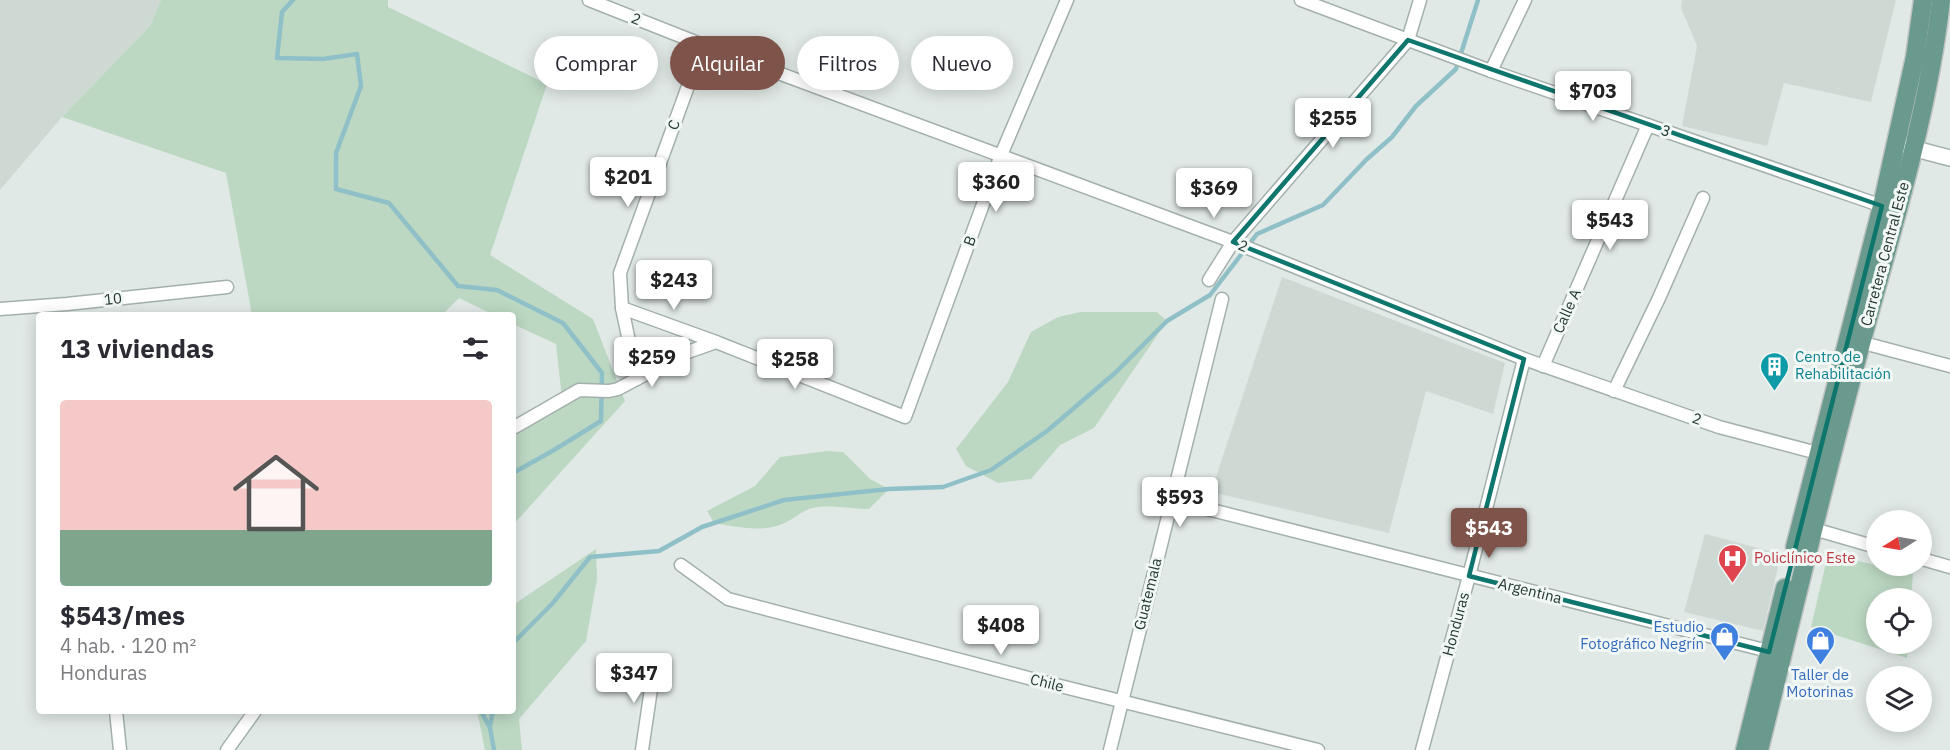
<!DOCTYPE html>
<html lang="es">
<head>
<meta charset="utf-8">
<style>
	:root { --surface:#fff; --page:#f7f7f7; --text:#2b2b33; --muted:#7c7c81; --accent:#7d534a }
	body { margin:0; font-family:"IBM Plex Sans",sans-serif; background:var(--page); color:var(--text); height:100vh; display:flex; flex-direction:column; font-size:22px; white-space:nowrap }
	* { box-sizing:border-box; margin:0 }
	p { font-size:20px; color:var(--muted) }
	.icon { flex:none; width:33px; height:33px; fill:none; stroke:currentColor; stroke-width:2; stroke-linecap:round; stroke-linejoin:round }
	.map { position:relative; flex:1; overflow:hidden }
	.panel { position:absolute; left:36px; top:312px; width:480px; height:402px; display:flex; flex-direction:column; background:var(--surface); border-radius:6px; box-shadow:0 3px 15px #0003 }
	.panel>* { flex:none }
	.guide { position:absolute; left:534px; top:36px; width:570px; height:54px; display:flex; gap:12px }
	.needle { width:39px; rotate:259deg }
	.controls { position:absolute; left:1866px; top:510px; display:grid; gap:12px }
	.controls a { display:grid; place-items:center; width:66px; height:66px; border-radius:50%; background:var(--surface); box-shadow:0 3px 15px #0003; font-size:30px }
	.price { position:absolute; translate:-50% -51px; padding:0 14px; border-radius:6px; background:#fff; color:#222; font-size:20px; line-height:39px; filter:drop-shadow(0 2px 3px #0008) }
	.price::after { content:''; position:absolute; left:50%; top:36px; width:18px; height:14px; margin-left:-9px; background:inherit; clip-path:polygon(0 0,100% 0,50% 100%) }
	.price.current { background:var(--accent); color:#fff }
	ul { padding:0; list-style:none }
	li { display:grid; align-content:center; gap:12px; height:318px; padding:0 24px }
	li span { display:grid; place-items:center; height:186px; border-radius:6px; color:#555 }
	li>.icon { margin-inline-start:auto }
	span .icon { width:108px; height:108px; fill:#fffc; stroke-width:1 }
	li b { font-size:26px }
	h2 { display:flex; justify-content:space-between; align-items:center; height:72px; padding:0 24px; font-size:26px }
	.pill { padding:0 21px; border-radius:27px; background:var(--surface); box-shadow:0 3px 15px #0003; font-size:21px; line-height:54px }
	.pill.current { background:var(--accent); color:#fff }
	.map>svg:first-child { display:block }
	.built { fill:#cfd9d4 }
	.green { fill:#bcd8c3 }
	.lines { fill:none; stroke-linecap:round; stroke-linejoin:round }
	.stream { stroke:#8fc0c8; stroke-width:4.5 }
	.minor-casing { stroke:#a4b0ac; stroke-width:15 }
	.tertiary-casing { stroke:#a4b0ac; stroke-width:18 }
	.primary-casing { stroke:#bdc3c2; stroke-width:21 }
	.minor { stroke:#fff; stroke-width:12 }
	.tertiary { stroke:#fff; stroke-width:15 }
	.primary { stroke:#6a9a8d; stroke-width:18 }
	.marked { fill:none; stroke:#0f766e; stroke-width:4.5; stroke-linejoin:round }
	.labels { text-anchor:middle; stroke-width:6; stroke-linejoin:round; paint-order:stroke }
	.street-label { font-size:15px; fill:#233832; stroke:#f1f7f4 }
	.culture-label { font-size:15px; fill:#0d838f; stroke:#f1f7f4; text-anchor:start }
	.health-label { font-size:15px; fill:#be3a42; stroke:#f1f7f4; text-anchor:start }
	.shop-label { font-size:15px; fill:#366cbe; stroke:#f1f7f4; text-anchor:end }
</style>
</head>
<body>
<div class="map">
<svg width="1950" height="750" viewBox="0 0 1950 750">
	<rect width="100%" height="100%" fill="#e1e9e6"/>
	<g class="built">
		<path d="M0 0H161L150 26 62 117 0 190Z"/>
		<path d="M1682 0H1896L1871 102 1784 83 1767 146 1682 126 1697 46 1681 8Z"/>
		<path d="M1282 277 1505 363 1493 414 1426 391 1389 533 1211 492Z"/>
		<path d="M1705 534 1781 554 1763 631 1684 612Z"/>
	</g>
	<g class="green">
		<path d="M161 0H388V7L547 84 490 255 593 319 625 401 513 525V430L562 398 556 344 513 324V315H494L459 298 442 315H252L226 173 62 117 150 26Z"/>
		<path d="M1081 312H1157L1167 321 1094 428 1060 445 1031 479 998 483 966 466 956 449 1008 382 1031 332 1058 317Z"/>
		<path d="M827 451 843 452 870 479 889 489 869 509C853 509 828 504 813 508 803 510 797 517 788 521 766 534 738 527 714 523L707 511 755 486 780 457Z"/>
		<path d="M596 549 597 579 586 641 519 719 522 750H485L477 711H513V600L516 603Z"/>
		<path d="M1828 554 1913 574 1911 598H1876V644H1908L1907 658 1811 627Z"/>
	</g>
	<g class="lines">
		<g class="stream">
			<path d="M293 0 282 12 277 58 323 59 357 54 361 86 336 153V189L389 203 458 286 497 290 563 323 602 373 601 421 554 450 513 473"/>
			<path d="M513 643 552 604 590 557 659 551 702 527 784 500 889 489 943 487 991 470 1047 431 1115 373 1167 321 1210 295 1257 234 1323 205 1366 160 1392 137 1416 106 1456 69 1478 0"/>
			<path d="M481 711 490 728 494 750"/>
			<path d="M490 726 493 711"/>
		</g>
		<defs>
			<g id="minor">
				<path d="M589 0 703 45 1233 242 1524 359 1719 427 1825 455"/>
				<path d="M1301 0 1491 71 1888 208"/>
				<path d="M1491 71 1525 0"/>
				<path d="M1209 280 1233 242 1408 40 1420 0"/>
				<path d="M622 308 716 342"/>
				<path d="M0 309 67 304 227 287"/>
				<path d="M1856 341 1950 366"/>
				<path d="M1543 366 1648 125"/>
				<path d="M637 379 622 308 620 273 703 45"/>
				<path d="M1614 391 1659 298 1703 198"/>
				<path d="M513 428 579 390 609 391 618 389 685 353 716 342 905 417 1001 155 1067 0"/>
				<path d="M1172 500 1776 653"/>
				<path d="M1807 527 1876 547"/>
				<path d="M1922 559 1950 567"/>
				<path d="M681 565 728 599 1036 680 1318 750"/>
				<path d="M116 711 120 750"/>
				<path d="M227 750 255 711"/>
				<path d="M642 750 655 662"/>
				<path d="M1110 750 1222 299"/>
				<path d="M1422 750 1469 576 1524 359"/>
			</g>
			<path id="tertiary" d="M1904 146 1950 158"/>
			<g id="primary">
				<path d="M1795 547 1882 206 1915 57 1923 0"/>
				<path d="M1745 750 1785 588"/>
				<path d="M1759 750C1793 613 1825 476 1862 340 1892 229 1928 115 1941 0"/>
			</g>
		</defs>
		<use href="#minor" class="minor-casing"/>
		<use href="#tertiary" class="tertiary-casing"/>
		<use href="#primary" class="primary-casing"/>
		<use href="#minor" class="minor"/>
		<use href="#tertiary" class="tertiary"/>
		<use href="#primary" class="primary"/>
	</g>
	<path class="marked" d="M1408 40 1882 206 1769 652 1469 576 1524 359 1233 242Z"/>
	<defs>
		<symbol id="building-pin" viewBox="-11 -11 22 30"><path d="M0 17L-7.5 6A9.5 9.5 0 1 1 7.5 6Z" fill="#0f9aa8" stroke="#f1f7f4"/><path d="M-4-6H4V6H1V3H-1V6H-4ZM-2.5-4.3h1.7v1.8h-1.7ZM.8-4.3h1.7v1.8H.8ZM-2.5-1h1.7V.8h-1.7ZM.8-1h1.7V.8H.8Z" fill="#fff"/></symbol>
		<symbol id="hospital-pin" viewBox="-11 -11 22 30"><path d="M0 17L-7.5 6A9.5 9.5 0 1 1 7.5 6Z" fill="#e0444e" stroke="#f1f7f4"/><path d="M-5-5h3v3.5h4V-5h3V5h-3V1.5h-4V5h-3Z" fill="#fff"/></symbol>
		<symbol id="shop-pin" viewBox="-11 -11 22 30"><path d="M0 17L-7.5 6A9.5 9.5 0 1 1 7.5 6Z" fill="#3f7fe0" stroke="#f1f7f4"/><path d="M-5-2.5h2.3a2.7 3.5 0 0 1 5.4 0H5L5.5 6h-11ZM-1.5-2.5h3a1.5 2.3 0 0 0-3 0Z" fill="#fff"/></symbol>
	</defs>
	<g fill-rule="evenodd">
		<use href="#building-pin" x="1758" y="350" width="33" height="45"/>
		<use href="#hospital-pin" x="1716" y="542" width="33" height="45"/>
		<use href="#shop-pin" x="1708" y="620" width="33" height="45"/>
		<use href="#shop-pin" x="1804" y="624" width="33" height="45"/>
	</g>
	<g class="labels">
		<g class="street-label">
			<text transform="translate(636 19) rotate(22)" y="5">2</text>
			<text transform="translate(674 125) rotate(-70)" y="5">C</text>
			<text transform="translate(1666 131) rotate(19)" y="5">3</text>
			<text transform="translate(970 241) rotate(-70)" y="5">B</text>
			<text transform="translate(1243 246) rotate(22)" y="5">2</text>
			<text transform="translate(1885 254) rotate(-75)" y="5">Carretera Central Este</text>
			<text transform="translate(113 299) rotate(-6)" y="5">10</text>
			<text transform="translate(1567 311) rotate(-66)" y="5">Calle A</text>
			<text transform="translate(1697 419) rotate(19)" y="5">2</text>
			<text transform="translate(1530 591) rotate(14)" y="5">Argentina</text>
			<text transform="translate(1148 594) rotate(-76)" y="5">Guatemala</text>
			<text transform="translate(1456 624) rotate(-75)" y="5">Honduras</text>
			<text transform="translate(1047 683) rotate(14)" y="5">Chile</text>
		</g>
		<g class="culture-label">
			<text x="1795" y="362">Centro de<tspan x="1795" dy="17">Rehabilitación</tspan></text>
		</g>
		<g class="health-label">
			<text x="1754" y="563">Policlínico Este</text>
		</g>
		<g class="shop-label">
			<text x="1704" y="632">Estudio<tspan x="1704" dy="17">Fotográfico Negrín</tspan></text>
			<text x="1820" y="680" text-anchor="middle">Taller de<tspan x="1820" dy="17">Motorinas</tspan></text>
		</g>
	</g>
</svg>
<div class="controls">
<a><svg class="needle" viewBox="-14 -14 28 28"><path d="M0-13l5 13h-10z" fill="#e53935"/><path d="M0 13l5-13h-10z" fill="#7c7c81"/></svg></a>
<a><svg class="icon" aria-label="locate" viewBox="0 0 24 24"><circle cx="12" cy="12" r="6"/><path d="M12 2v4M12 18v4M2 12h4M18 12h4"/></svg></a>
<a><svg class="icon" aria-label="layers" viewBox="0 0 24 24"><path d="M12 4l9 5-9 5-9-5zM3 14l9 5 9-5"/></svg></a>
</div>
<b class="price" style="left:1593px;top:122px">$703</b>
<b class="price" style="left:1333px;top:149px">$255</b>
<b class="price" style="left:628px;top:208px">$201</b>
<b class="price" style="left:996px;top:213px">$360</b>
<b class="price" style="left:1214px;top:219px">$369</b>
<b class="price" style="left:1610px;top:251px">$543</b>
<b class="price" style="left:674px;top:311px">$243</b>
<b class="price" style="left:652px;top:388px">$259</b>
<b class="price" style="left:795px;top:390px">$258</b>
<b class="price" style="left:1180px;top:528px">$593</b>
<b class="price current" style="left:1489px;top:559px">$543</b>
<b class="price" style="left:1001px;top:656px">$408</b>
<b class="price" style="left:634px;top:704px">$347</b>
<div class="guide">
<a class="pill">Comprar</a>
<a class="pill current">Alquilar</a>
<a class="pill">Filtros</a>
<a class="pill">Nuevo</a>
</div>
<section class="panel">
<h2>13 viviendas<svg class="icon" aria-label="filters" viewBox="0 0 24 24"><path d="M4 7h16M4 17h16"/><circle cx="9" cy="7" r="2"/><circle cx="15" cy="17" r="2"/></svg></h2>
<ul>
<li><span style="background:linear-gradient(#f6c9c9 70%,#7fa58c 0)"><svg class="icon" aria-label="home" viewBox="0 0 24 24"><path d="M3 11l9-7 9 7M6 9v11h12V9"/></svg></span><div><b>$543/mes</b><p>4 hab. · 120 m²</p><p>Honduras</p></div></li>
</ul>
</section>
</div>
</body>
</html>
